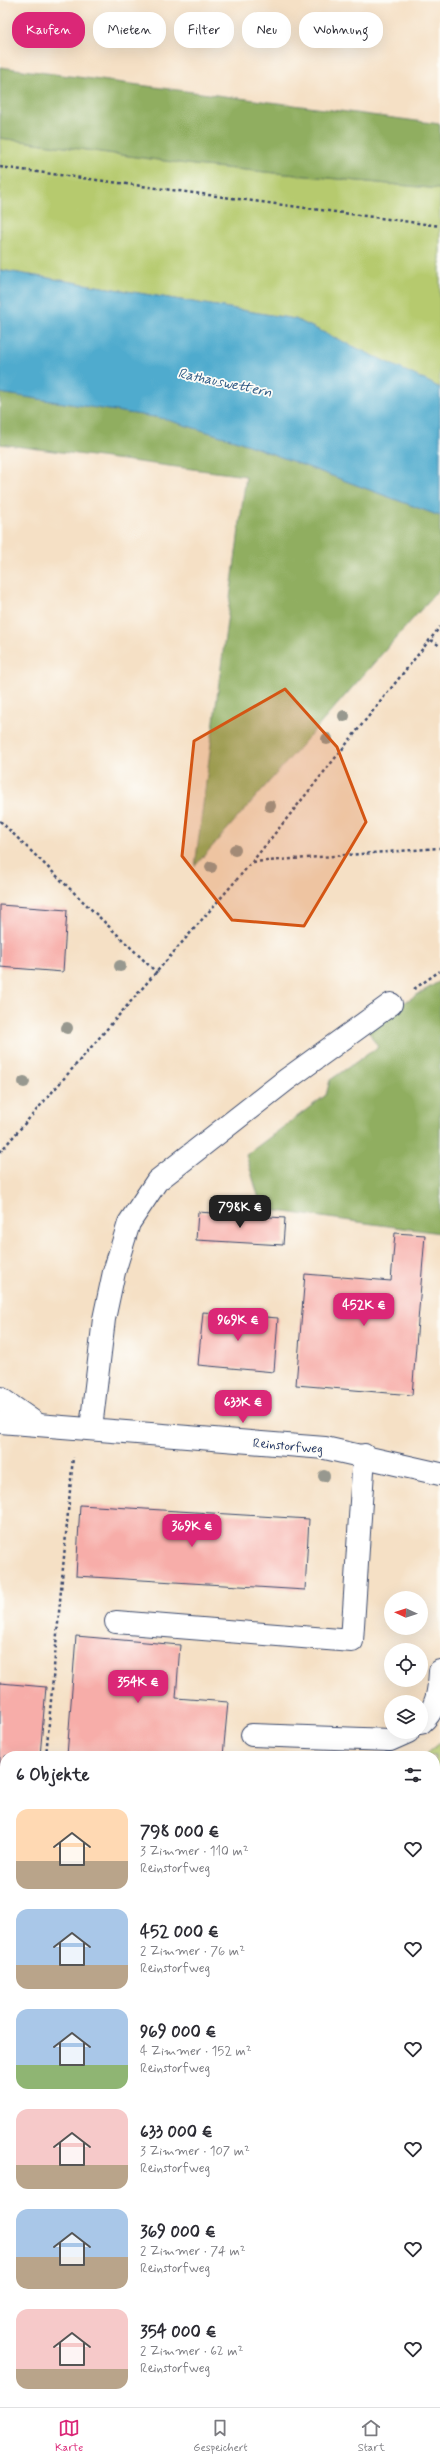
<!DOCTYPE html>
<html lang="de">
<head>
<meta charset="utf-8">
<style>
	:root { --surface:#fff; --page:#f2f2f3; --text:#2b2b33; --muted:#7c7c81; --line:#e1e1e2; --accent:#db2777 }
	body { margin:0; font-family:Mynerve,sans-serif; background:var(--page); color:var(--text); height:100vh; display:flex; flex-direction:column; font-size:15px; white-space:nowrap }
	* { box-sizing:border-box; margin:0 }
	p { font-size:13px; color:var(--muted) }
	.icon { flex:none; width:22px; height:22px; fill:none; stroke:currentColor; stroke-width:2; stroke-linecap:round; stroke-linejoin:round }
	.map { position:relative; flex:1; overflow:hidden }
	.sheet { position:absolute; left:0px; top:1751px; width:440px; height:656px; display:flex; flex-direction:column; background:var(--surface); border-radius:16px 16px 0 0; box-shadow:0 4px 16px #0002 }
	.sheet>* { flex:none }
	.banner { position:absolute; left:12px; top:12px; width:416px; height:36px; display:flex; gap:8px }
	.needle { width:26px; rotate:273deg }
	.controls { position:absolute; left:384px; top:1591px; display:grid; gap:8px }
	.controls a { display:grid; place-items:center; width:44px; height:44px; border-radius:50%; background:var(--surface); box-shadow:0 4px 16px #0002; font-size:20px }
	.price { position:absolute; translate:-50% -34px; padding:0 9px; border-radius:8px; background:var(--accent); color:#fff; font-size:13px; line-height:26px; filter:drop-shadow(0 1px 2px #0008) }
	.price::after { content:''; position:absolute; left:50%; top:24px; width:12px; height:9px; margin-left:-6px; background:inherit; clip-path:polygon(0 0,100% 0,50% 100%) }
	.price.on { background:#222; color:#fff }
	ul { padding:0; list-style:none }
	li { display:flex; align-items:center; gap:12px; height:100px; padding:0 16px }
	li span { display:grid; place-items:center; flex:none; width:112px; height:80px; border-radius:12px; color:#555 }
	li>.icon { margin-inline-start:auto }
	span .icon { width:48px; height:48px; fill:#fffc; stroke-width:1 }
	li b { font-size:17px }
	h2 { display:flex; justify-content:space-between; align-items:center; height:48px; padding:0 16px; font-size:17px }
	.tag { padding:0 14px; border-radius:16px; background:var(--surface); box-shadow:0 4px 16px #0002; font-size:14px; line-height:36px }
	.tag.on { background:var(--accent); color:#fff }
	.dock { display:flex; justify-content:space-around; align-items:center; height:56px; border-top:1px solid var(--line); background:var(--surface); font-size:11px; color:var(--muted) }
	.dock a { display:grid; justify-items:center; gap:2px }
	.dock .on { color:var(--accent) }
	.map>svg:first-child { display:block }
	.green { fill:#b6ca6e; stroke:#687c66 }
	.forest { fill:#90ae61; stroke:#566e60 }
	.water { fill:#50abce; stroke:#366d96 }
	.building { fill:#f7ada9 }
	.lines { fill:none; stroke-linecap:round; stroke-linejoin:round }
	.minor-casing { stroke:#3c4a6d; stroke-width:24 }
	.major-casing { stroke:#3c4a6d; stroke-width:24 }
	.path { stroke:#3c4a6d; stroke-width:2.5; stroke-dasharray:3 3; stroke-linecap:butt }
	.minor { stroke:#fff; stroke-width:22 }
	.major { stroke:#fff; stroke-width:22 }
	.tree { fill:#97988f }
	.marked { fill:#d45514; fill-opacity:0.2; stroke:#d45514; stroke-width:3; stroke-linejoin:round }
	.labels { text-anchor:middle; stroke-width:3.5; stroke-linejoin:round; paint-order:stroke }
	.street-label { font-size:13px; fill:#1b2f5e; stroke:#fdfcf7 }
	.water-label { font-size:14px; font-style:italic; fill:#2e5a85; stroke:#fdfcf7 }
</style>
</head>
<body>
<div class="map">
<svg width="440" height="2407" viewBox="0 0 440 2407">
	<rect width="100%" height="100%" fill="#fdfcf7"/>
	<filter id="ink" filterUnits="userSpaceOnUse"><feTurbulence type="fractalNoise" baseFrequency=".025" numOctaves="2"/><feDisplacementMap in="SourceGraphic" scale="8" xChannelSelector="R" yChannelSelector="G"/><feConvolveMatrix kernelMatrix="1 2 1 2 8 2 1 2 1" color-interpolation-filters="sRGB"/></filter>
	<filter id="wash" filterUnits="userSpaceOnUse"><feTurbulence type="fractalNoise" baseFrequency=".012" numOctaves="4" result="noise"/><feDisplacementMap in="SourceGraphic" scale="16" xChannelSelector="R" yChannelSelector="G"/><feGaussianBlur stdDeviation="0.9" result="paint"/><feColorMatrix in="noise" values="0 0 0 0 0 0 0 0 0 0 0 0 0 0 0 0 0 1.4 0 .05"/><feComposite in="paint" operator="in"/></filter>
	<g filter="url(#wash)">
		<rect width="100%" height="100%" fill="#f5e0c5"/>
		<g class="green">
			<path d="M0 138 194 165 440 189V388L295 319 0 270Z"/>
			<path d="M440 1743V1793L435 1792V1756H424Z"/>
		</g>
		<g class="forest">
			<path d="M0 67 440 124V189L194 165 0 138Z"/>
			<path d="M0 393 161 418 238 441 440 516V588L195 866 246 476 0 444Z"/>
			<path d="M440 981V1233L262 1209 246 1155 326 1095 330 1080 378 1047 367 1029 400 1005Z"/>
		</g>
		<path class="water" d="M0 270 295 319 429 382 440 388V516L238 441 161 418 0 393Z"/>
		<g id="blocks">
			<g class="building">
				<path d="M0 905 67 910 63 972 0 967Z"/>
				<path d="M198 1212 285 1218 283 1245 196 1240Z"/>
				<path d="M395 1233 425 1235 412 1395 296 1385 305 1274 391 1281Z"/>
				<path d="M203 1312 278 1318 274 1372 198 1365Z"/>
				<path d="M80 1505 309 1519 305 1590 76 1576Z"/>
				<path d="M76 1636 180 1645 176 1698 228 1702 223 1756H67Z"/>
				<path d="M0 1683 46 1687 40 1756H5V1890H0Z"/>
				<rect x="435" y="1835" width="5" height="53"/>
				<path d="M0 2325 5 2326V2385L0 2384Z"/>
				<path d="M206 2402H287L282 2407H202Z"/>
			</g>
		</g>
	</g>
	<g filter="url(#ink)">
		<use href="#blocks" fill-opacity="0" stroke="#3c4a6d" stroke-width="1"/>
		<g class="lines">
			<defs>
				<g id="minor">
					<path d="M0 1398 37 1424"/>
					<path d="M0 1422 325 1448 440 1474"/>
					<path d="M91 1428 104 1319 114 1272 129 1223 157 1181 286 1080 391 1004"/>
					<path d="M116 1622 352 1641 364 1455"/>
					<path d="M421 1723C437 1709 439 1691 440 1671"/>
					<path d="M252 1735 390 1740 408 1732"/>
					<path d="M0 2221 5 2222"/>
				</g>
				<g id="major">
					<path d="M435 2174 440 2163"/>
					<path d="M435 2281 440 2282"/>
					<path d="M409 2407V2402"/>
				</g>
			</defs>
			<use href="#minor" class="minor-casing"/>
			<use href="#major" class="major-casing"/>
			<g class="path">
				<path d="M0 167 440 226"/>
				<path d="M431 640 440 646"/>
				<path d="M0 821 157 973"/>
				<path d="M253 862 440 848"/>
				<path d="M414 989 440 971"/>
				<path d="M0 1152 252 862 440 627"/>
				<path d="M46 1756 73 1457"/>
				<path d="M0 1807 5 1808"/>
				<path d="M435 1809H440"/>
				<path d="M0 1932H5"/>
				<path d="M435 2370 440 2371"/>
				<path d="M313 2407 316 2402"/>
			</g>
			<use href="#minor" class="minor"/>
			<use href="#major" class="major"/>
		</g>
		<g class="tree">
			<circle cx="344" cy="716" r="6"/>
			<circle cx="327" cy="739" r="6"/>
			<circle cx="270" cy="806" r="6"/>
			<circle cx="235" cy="850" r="6"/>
			<circle cx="211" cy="867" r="6"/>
			<circle cx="120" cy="966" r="6"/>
			<circle cx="67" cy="1028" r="6"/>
			<circle cx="24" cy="1082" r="6"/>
			<circle cx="324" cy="1476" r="6"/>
		</g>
	</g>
	<path class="marked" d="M285 689 337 747 366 822 304 926 232 920 182 856 194 741Z"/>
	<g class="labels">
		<g class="street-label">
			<text transform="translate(288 1445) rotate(5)" y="5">Reinstorfweg</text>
		</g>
		<g class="water-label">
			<text transform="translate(225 382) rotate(12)" y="5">Rathauswettern</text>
		</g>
	</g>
</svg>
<div class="controls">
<a><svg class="needle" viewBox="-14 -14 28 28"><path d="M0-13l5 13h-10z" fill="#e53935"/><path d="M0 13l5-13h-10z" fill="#7c7c81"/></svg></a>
<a><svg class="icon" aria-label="locate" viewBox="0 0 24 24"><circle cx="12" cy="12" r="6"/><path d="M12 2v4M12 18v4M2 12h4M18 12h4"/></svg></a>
<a><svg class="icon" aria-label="layers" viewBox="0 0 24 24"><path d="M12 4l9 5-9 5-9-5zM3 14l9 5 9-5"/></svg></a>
</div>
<b class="price on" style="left:240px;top:1229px">798K €</b>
<b class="price" style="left:364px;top:1327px">452K €</b>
<b class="price" style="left:238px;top:1342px">969K €</b>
<b class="price" style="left:243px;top:1424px">633K €</b>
<b class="price" style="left:192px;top:1548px">369K €</b>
<b class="price" style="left:138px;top:1704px">354K €</b>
<div class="banner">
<a class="tag on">Kaufen</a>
<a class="tag">Mieten</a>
<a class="tag">Filter</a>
<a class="tag">Neu</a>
<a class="tag">Wohnung</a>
</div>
<section class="sheet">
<h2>6 Objekte<svg class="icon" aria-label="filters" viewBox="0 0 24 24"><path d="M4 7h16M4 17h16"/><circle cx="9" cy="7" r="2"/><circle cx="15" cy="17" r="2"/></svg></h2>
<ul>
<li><span style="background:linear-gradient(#ffd9b3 65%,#b9a48a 0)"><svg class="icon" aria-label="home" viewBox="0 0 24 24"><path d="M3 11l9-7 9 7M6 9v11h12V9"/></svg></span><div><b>798 000 €</b><p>3 Zimmer · 110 m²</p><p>Reinstorfweg</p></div><svg class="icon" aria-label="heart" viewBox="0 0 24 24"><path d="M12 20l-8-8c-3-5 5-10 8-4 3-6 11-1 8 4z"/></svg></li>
<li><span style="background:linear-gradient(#a9c7e8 70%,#b9a48a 0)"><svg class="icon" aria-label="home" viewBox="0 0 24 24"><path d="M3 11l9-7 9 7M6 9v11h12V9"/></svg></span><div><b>452 000 €</b><p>2 Zimmer · 76 m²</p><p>Reinstorfweg</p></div><svg class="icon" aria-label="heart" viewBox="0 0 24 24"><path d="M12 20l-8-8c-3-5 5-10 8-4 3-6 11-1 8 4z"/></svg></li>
<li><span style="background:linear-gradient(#a9c7e8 70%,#8fb573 0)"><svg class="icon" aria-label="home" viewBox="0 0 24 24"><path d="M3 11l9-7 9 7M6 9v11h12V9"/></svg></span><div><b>969 000 €</b><p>4 Zimmer · 152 m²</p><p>Reinstorfweg</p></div><svg class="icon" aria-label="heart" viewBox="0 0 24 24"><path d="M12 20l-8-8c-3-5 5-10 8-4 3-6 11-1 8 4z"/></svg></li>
<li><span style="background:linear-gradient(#f6c9c9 70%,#b9a48a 0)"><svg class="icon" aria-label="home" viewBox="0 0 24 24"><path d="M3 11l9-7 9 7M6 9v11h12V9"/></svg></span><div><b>633 000 €</b><p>3 Zimmer · 107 m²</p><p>Reinstorfweg</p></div><svg class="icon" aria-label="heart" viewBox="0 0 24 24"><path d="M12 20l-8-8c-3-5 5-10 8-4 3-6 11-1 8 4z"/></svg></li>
<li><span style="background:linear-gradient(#a9c7e8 60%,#b9a48a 0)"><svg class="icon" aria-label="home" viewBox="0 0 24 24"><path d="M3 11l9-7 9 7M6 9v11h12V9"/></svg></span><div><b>369 000 €</b><p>2 Zimmer · 74 m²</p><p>Reinstorfweg</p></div><svg class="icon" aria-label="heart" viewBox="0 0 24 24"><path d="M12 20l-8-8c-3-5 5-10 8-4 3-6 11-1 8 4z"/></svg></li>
<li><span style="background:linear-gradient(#f6c9c9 75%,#b9a48a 0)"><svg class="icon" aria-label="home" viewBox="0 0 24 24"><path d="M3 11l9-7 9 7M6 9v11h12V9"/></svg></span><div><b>354 000 €</b><p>2 Zimmer · 62 m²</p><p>Reinstorfweg</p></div><svg class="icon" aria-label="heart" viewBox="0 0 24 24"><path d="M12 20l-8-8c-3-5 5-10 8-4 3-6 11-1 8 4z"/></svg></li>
</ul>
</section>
</div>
<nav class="dock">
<a class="on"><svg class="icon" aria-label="map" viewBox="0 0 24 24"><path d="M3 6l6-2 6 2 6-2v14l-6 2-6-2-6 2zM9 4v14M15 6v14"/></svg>Karte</a>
<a><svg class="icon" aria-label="saved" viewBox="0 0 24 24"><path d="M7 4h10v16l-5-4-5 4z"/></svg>Gespeichert</a>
<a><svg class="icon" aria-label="home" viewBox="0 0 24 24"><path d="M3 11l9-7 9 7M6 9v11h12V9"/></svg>Start</a>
</nav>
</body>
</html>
